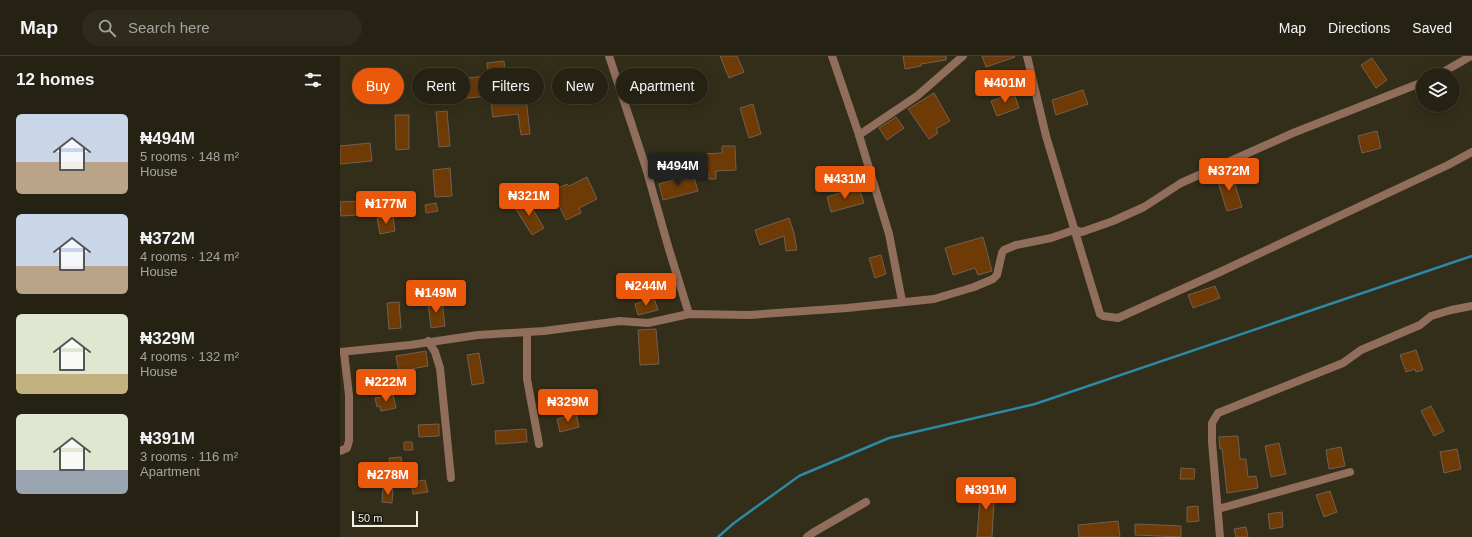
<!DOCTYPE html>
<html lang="en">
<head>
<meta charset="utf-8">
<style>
	:root { --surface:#262213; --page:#2e2a1c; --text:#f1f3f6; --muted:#a4a4a0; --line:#423f33; --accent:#ea580c }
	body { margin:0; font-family:Arial,sans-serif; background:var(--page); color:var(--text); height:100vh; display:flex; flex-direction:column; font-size:15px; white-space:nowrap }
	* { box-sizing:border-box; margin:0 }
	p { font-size:13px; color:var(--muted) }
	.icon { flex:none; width:22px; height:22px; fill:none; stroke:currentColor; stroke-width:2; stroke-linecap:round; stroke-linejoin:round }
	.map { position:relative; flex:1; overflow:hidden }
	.drawer { display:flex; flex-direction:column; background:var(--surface); width:340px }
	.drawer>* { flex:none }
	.banner { position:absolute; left:12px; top:12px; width:380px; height:36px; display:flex; gap:8px }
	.fabs { position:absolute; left:1076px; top:12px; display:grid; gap:8px }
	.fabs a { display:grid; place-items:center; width:44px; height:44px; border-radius:50%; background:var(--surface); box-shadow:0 2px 10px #0003,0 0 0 1px var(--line); font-size:20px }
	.scale { position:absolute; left:12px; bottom:10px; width:66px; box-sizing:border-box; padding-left:4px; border:2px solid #f2f0e3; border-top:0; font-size:11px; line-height:14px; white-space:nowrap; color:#f2f0e3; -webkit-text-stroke:3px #18160d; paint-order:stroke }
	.price { position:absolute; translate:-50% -34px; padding:0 9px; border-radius:4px; background:var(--accent); color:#fff; font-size:13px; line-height:26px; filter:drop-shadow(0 1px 2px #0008) }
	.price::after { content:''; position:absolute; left:50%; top:24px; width:12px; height:9px; margin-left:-6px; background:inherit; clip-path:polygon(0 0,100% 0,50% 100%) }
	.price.active { background:#222; color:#fff }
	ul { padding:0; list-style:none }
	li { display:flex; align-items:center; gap:12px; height:100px; padding:0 16px }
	li span { display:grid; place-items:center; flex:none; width:112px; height:80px; border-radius:6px; color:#555 }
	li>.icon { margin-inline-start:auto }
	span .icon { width:48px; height:48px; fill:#fffc; stroke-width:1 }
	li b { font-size:17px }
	h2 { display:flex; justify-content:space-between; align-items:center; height:48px; padding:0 16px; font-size:17px }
	.pill { padding:0 14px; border-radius:18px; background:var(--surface); box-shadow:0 2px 10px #0003,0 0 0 1px var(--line); font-size:14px; line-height:36px }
	.pill.active { background:var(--accent); color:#fff }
	header { display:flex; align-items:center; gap:24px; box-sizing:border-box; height:56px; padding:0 20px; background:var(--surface); border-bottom:1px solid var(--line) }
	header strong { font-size:19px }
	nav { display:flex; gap:22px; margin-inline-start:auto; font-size:14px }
	.search { width:280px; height:36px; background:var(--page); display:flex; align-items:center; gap:10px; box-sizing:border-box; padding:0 14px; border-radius:22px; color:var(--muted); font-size:15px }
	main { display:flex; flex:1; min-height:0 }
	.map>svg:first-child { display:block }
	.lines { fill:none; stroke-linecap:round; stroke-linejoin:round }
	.stream { stroke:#2d89a4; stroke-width:2.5 }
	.building { fill:#6e3b06; stroke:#735f50 }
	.street { stroke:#916d5c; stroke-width:8 }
</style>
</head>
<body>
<header>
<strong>Map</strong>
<div class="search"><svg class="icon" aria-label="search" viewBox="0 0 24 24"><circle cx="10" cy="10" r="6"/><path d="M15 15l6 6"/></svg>Search here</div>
<nav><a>Map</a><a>Directions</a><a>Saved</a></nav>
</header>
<main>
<section class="drawer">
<h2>12 homes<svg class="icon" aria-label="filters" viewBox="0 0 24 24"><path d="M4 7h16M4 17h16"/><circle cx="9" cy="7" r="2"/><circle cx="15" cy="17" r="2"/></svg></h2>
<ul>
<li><span style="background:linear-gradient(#c9d6e8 60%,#b9a48a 0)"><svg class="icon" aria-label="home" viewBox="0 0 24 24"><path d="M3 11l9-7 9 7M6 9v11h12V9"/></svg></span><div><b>₦494M</b><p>5 rooms · 148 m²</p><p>House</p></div></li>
<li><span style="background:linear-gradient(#c9d6e8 65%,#b9a48a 0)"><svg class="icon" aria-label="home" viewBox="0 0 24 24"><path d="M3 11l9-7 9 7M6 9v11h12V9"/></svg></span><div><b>₦372M</b><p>4 rooms · 124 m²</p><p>House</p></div></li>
<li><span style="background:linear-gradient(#dfe7d0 75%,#c2b280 0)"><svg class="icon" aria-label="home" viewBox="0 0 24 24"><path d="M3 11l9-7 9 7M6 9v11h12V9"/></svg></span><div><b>₦329M</b><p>4 rooms · 132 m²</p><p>House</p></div></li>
<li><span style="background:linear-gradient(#dfe7d0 70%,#9aa5b1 0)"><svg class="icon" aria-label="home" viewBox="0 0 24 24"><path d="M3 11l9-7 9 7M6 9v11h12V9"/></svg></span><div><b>₦391M</b><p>3 rooms · 116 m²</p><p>Apartment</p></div></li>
</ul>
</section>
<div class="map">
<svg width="1132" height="481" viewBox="0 0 1132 481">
	<rect width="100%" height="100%" fill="#322e19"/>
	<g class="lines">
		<path class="stream" d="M378 481 394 467 459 420 549 382 695 348 1132 200"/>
	</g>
	<g class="building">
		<path d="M380 0H397L404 16 389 22Z"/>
		<path d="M563 0H606V4L581 8V10L565 13Z"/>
		<path d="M642 0H674L675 1 646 11Z"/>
		<path d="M1032 2 1047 24 1036 32 1021 9Z"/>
		<path d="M164 5 168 44 186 42 190 78 181 79 178 58 153 61 150 40 117 43 115 23 148 20 147 7Z"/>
		<path d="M743 34 748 48 716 59 712 44Z"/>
		<path d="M594 37 610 65 596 73 598 77 589 83 568 53Z"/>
		<path d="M674 37 679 52 657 60 651 45Z"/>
		<path d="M413 48 421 78 409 82 400 52Z"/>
		<path d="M107 55 110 90 99 91 96 56Z"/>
		<path d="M55 59H69V93L56 94Z"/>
		<path d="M556 61 564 72 547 84 539 72Z"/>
		<path d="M1037 75 1041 92 1022 97 1018 80Z"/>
		<path d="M30 87 32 105 0 108V90Z"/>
		<path d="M382 90H395L396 114 376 115V123H369V118H363L362 98 382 97Z"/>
		<path d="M110 112 112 140 95 141 93 114Z"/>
		<path d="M891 116 902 151 887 155 876 120Z"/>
		<path d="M353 118 358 135 323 144 319 128Z"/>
		<path d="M247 121 257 143 239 152 241 157 226 164 212 135 227 128 229 130Z"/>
		<path d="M519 131 524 147 491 156 487 141Z"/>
		<path d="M186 142 204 172 192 179 174 150Z"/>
		<path d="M18 145 19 159 1 160 0 146Z"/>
		<path d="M96 147 98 155 86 157 85 149Z"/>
		<path d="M53 160 55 175 40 178 37 162Z"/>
		<path d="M449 162 454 177 457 194 446 195 444 180 420 189 415 174Z"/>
		<path d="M643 181 652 215 638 219 635 212 613 219 605 192Z"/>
		<path d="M541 199 546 218 535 222 529 202Z"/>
		<path d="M875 230 880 242 853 252 848 239Z"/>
		<path d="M314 242 318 254 298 259 295 248Z"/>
		<path d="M102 245 105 270 91 272 88 247Z"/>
		<path d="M59 246 61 272 49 273 47 247Z"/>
		<path d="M316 273 319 308 300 309 298 274Z"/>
		<path d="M1076 294 1083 314 1076 316 1075 313 1066 316 1060 299Z"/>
		<path d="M86 295 88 310 71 313 73 322H69L71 332 62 334 56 300Z"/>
		<path d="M139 297 144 327 132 329 127 299Z"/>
		<path d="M53 339 56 352 41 355 40 350 37 351 35 342Z"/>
		<path d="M1091 350 1104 375 1094 380 1081 355Z"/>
		<path d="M236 358 239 371 220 376 217 363Z"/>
		<path d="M99 368V380L79 381 78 369Z"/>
		<path d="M186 373 187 386 156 388 155 375Z"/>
		<path d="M898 380 900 403H906L908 421 916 420 918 432 887 437 882 392 880 393 879 381Z"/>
		<path d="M64 386H72L73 394H64Z"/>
		<path d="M939 387 946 418 931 421 925 390Z"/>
		<path d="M1001 391 1005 410 989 413 986 394Z"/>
		<path d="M1117 393 1121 413 1104 417 1100 396Z"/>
		<path d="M61 401 64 419 49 421 48 410H50L49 402Z"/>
		<path d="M841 412 855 413 854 423H840Z"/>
		<path d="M85 424 88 436 73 438 71 426Z"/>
		<path d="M641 428 655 429 652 481H637Z"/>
		<path d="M43 432 53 433 52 447 42 446Z"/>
		<path d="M990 435 997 456 984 461 976 439Z"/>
		<path d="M858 450 859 465 847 466V451Z"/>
		<path d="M942 456 943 471 930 473 928 458Z"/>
		<path d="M778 465 780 481H739L738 469Z"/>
		<path d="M795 468 841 470V481L795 479Z"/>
		<path d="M906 471 908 481H896L894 473Z"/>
	</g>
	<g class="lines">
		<g class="street">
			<path d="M269 0 306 112 328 190 349 258"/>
			<path d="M492 0 519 79 549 178 562 245"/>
			<path d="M687 0 706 80 760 258 763 260 778 262 880 216 1108 109 1132 96"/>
			<path d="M1098 19 1131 0"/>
			<path d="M519 79 577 40 623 0"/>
			<path d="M187 277V323L199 388"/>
			<path d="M88 285 95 296 100 312 111 422"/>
			<path d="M0 296 70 289 138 279 204 275 280 265 308 267 349 258 409 259 507 252 594 243 634 231 653 223 657 219 662 197 664 194 676 189 711 182 734 174 742 176 773 165 804 151 841 127 953 77 1083 26"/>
			<path d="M0 395 7 392 9 385V339L4 296"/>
			<path d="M878 453 1010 416"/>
			<path d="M467 481 474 476 526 446"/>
			<path d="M880 481 872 386V367L878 357 1003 307 1021 294 1080 269 1091 260 1111 254 1132 250"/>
		</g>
	</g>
</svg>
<div class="fabs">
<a><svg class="icon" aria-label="layers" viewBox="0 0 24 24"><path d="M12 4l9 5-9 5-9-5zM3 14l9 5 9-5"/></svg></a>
</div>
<div class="scale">50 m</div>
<b class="price" style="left:665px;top:48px">₦401M</b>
<b class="price active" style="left:338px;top:131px">₦494M</b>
<b class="price" style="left:889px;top:136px">₦372M</b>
<b class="price" style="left:505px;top:144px">₦431M</b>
<b class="price" style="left:189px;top:161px">₦321M</b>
<b class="price" style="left:46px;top:169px">₦177M</b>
<b class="price" style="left:306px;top:251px">₦244M</b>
<b class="price" style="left:96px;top:258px">₦149M</b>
<b class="price" style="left:46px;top:347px">₦222M</b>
<b class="price" style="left:228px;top:367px">₦329M</b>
<b class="price" style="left:48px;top:440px">₦278M</b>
<b class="price" style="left:646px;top:455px">₦391M</b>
<div class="banner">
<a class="pill active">Buy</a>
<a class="pill">Rent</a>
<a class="pill">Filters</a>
<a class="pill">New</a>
<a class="pill">Apartment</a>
</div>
</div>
</main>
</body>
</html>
